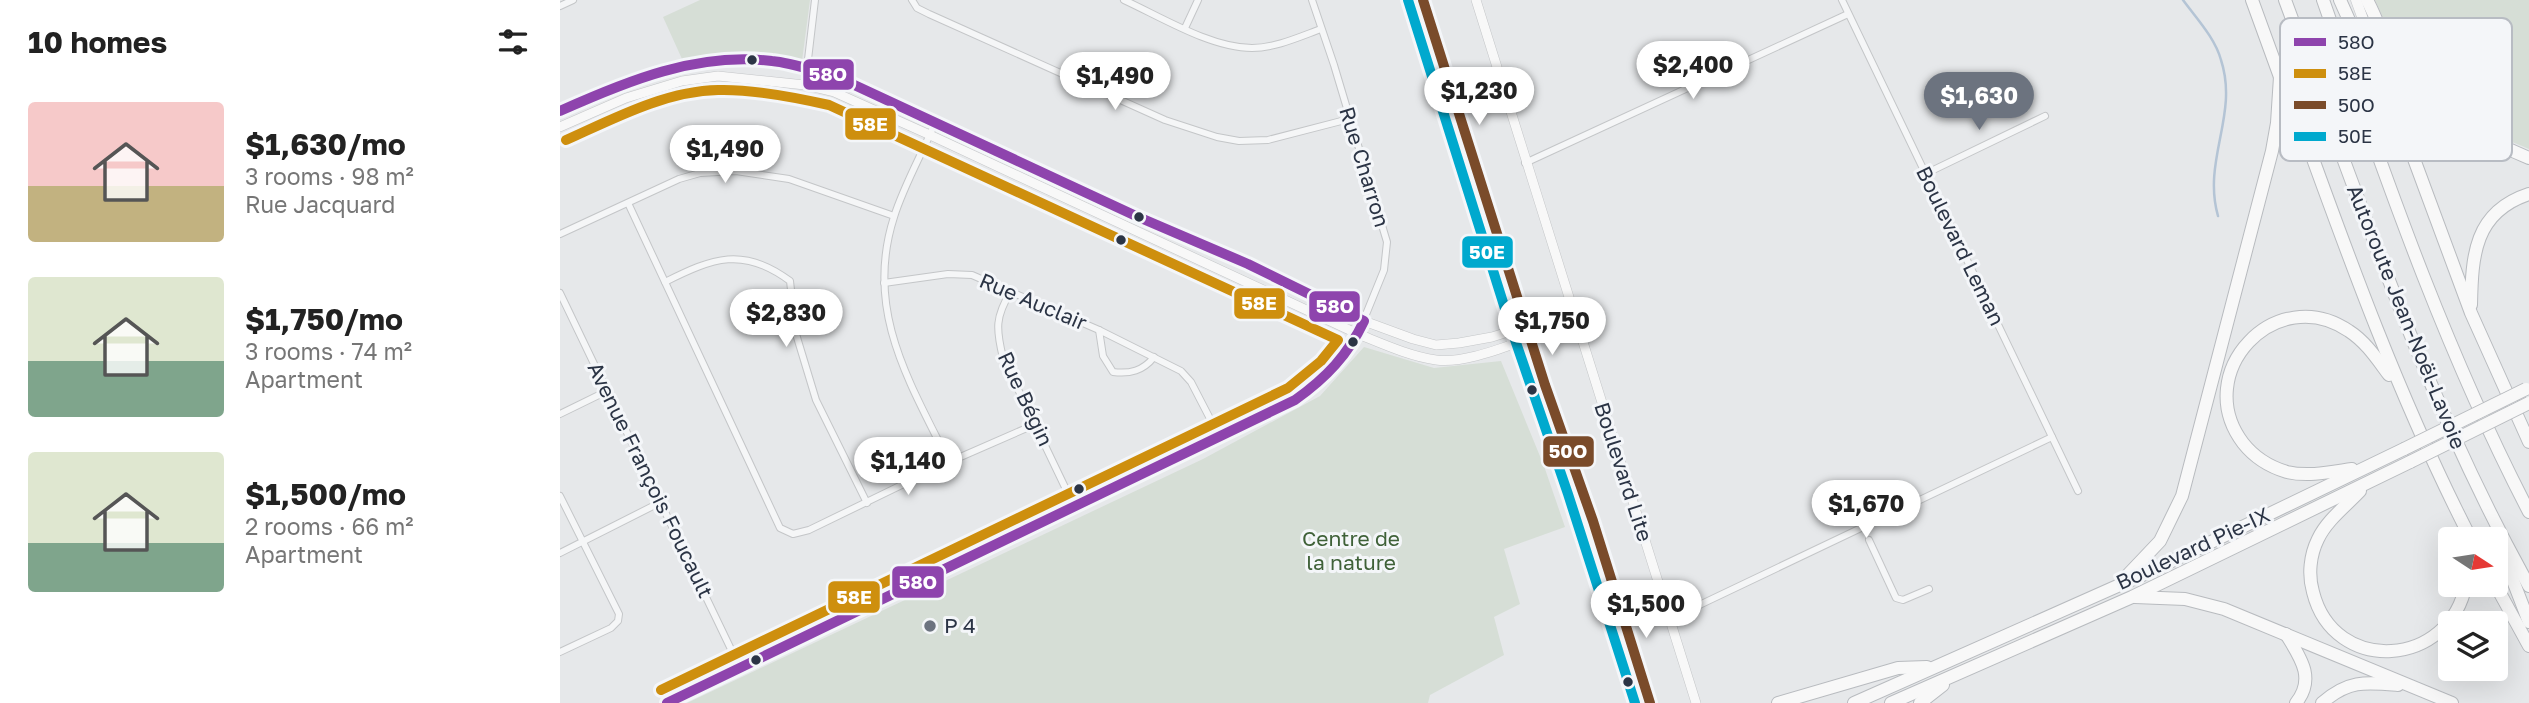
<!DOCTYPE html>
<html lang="en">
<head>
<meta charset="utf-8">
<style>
	:root { --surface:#fff; --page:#f2f2f2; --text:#222; --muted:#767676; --accent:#6c737f }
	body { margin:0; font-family:"Golos Text",sans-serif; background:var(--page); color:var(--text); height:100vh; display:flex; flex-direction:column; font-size:26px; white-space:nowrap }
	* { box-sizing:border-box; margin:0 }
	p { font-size:23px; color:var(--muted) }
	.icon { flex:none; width:38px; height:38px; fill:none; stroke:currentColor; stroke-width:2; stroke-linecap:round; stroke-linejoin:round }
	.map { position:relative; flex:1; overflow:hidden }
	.drawer { display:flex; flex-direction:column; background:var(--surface); width:560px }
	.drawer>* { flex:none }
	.needle { width:46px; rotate:102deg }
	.controls { position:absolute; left:1878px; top:527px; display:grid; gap:14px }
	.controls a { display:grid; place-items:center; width:70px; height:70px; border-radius:7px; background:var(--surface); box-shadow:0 7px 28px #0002; font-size:35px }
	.price { position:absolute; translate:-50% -60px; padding:0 16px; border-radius:24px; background:#fff; color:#222; font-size:23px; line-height:46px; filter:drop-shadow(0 2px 4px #0008) }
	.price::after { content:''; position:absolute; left:50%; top:42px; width:21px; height:16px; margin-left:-10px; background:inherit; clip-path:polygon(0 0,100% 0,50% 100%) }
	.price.selected { background:var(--accent); color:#fff }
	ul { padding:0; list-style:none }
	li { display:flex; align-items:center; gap:21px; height:175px; padding:0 28px }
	li span { display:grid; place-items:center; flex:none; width:196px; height:140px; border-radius:7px; color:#555 }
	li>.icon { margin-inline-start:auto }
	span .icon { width:84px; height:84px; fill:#fffc; stroke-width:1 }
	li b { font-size:30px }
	h2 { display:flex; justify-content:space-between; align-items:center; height:84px; padding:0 28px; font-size:30px }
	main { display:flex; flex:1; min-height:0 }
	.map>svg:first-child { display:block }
	.green { fill:#d6ded6 }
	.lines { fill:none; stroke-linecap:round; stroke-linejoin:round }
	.stream { stroke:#b4c4d5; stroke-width:2.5 }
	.street-casing { stroke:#c4c6c8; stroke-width:8 }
	.secondary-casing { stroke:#c4c6c8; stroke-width:10 }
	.primary-casing { stroke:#c2c5c8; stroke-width:11 }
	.highway-casing { stroke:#b8bbbf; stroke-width:14 }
	.street { stroke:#f5f6f7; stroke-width:6 }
	.secondary { stroke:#f8f8f8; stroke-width:9 }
	.primary { stroke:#f8f8f8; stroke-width:10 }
	.highway { stroke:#f8f8f8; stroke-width:12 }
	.highway-bridge-casing { stroke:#b8bbbf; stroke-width:14; stroke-linecap:butt }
	.highway-bridge { stroke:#f8f8f8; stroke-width:12 }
	.bus-1-casing { stroke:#f4f6f9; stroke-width:16 }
	.bus-2-casing { stroke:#f4f6f9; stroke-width:16 }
	.bus-3-casing { stroke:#f4f6f9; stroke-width:16 }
	.bus-4-casing { stroke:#f4f6f9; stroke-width:16 }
	.bus-1 { stroke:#8e44ad; stroke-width:10 }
	.bus-2 { stroke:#ce8f0e; stroke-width:10 }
	.bus-3 { stroke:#7a4b2a; stroke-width:10 }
	.bus-4 { stroke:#00a9ce; stroke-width:10 }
	.bus-dot { fill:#2b3445; stroke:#f4f6f9; stroke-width:2.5 }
	.poi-dot { fill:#6c737f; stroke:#f4f6f9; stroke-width:2.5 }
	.labels { text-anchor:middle; stroke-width:6; stroke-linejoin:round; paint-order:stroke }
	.street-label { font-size:21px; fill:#2b3445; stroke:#f4f6f9 }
	.park-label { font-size:21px; fill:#3f6138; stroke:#f4f6f9 }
	.poi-label { font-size:21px; fill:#2b3445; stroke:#f4f6f9; text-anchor:start }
	.key { fill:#f4f6f9; stroke:#b8bcc3; stroke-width:2 }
	.key-label { font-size:19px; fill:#2b3445 }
	.line-badge { stroke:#f4f6f9; stroke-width:2.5 }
	.badge-label { font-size:19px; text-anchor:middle; font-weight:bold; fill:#fff }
</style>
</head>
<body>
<main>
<section class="drawer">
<h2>10 homes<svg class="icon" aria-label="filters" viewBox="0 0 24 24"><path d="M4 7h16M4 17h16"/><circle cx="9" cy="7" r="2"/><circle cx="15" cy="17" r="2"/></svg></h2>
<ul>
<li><span style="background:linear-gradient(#f6c9c9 60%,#c2b280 0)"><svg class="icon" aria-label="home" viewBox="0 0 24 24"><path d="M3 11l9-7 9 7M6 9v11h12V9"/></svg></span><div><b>$1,630/mo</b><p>3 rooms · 98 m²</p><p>Rue Jacquard</p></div></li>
<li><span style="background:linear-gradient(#dfe7d0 60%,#7fa58c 0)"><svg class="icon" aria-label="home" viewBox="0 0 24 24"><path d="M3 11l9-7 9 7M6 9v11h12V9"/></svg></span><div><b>$1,750/mo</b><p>3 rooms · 74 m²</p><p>Apartment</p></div></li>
<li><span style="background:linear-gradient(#dfe7d0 65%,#7fa58c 0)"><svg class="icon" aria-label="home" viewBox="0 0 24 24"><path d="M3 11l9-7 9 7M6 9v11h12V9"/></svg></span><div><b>$1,500/mo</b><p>2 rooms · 66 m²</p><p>Apartment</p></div></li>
</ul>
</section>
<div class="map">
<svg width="1969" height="703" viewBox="0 0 1969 703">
	<rect width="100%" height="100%" fill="#e6e8ea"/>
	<g class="green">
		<path d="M140 0H250L242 61 196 54 122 59 103 17Z"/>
		<path d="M1815 0H1969V149C1951 141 1931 135 1914 126 1859 97 1839 53 1815 0Z"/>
		<path d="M804 347 874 368 941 361 984 466 1005 527 944 549 960 604 934 617 944 655 870 695 868 703H127L643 459 760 396Z"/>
	</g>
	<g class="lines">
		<path class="stream" d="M1623 0C1637 19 1655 38 1661 60 1679 115 1642 160 1658 216"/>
		<defs>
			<g id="street">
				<path d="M352 0 357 8 369 14 605 120 657 137 679 141 708 140 789 119"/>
				<path d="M564 0C601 17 651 48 692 48 715 48 739 37 761 29"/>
				<path d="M1282 0 1518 491"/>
				<path d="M0 6 13 0"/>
				<path d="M625 28 638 0"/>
				<path d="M245 85 255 0"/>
				<path d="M375 123C362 154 344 185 334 217 304 310 349 381 389 462"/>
				<path d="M965 163 1288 14"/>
				<path d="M1365 174 1485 116"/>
				<path d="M68 203 220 528 233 534 249 530 389 462 476 424"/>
				<path d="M0 234 119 179 140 173 176 171 229 179 334 216"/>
				<path d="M105 282C153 258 183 246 230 281L236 334 256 400 307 503"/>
				<path d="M324 283 388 274 412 275 539 330 621 371 631 382 659 436"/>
				<path d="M451 291C435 317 436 329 443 358L514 506"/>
				<path d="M0 293 180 668"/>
				<path d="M539 330 543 356 553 372C570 374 583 371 594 357"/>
				<path d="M0 414 47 391"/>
				<path d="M0 496 59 614 58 621 51 628 0 652"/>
				<path d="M1309 540 1336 598 1343 600 1369 589"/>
				<path d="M0 553 101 502"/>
				<path d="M1110 619 1492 437"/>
				<path d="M107 703 735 400 769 375 779 365 798 334 824 270 827 242 774 65 752 0"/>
			</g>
			<g id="secondary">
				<path d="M848 0 952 331 1008 494 1075 703"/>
				<path d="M863 0 935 228 948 264 985 385 1033 521 1090 701"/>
				<path d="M916 0 1136 703"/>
				<path d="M0 111C66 80 138 52 212 61 233 64 254 71 275 76L576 216 688 264 804 321 853 339 876 345 899 343 932 337 967 326"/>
				<path d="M0 127 66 98 122 81 158 76 245 85 274 92 370 135 798 334C823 344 849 356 876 360 904 364 944 347 971 338"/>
			</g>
			<path id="primary" d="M1796 0 1827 85"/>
			<g id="highway">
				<path d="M1692 0 1720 77 1731 98C1785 248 1838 397 1911 539"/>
				<path d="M1725 0C1799 199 1865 400 1969 586"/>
				<path d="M1763 0C1824 173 1884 349 1969 512"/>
				<path d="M1780 0 1801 47 1834 105 1911 313 1969 442"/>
				<path d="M1807 0C1818 20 1824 43 1836 63 1866 114 1917 136 1969 158"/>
				<path d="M1911 305C1912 256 1914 212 1969 194"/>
				<path d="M1792 469C1771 472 1748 477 1727 472 1710 467 1694 457 1683 443 1630 373 1716 281 1789 331 1806 342 1817 359 1829 375"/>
				<path d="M1800 491C1786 506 1767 520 1758 539 1750 555 1748 575 1753 592 1774 676 1890 668 1906 584"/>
				<path d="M1940 547 1969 622"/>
				<path d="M1563 580 1600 541 1622 496 1712 151 1717 123 1720 77"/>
				<path d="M1935 584 1969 646"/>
				<path d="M1575 597 1625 599 1664 609 1892 703"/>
				<path d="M1726 634C1740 657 1756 678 1736 703"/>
				<path d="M1076 703 1089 698"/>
				<path d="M1218 703 1338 668 1367 667"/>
				<path d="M1294 703 1589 572 1844 449"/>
				<path d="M1331 703 1572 597 1850 462"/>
				<path d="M1360 703 1383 685"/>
				<path d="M1762 703C1788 680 1805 682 1838 685"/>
			</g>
		</defs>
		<use href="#street" class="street-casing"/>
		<use href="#secondary" class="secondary-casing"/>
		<use href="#primary" class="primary-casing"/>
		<use href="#highway" class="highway-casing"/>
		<use href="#street" class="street"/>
		<use href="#secondary" class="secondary"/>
		<use href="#primary" class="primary"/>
		<use href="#highway" class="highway"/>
		<defs>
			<g id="highway-bridge">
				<path d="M1844 449 1966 389"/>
				<path d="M1850 462 1969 403"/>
			</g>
		</defs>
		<use href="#highway-bridge" class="highway-bridge-casing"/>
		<use href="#highway-bridge" class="highway-bridge"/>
		<defs>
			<path id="bus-1" d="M0 111C67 81 137 52 212 61 233 63 254 71 275 76L576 216 688 264 804 321C788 355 766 378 735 400L107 703"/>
			<path id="bus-2" d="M6 140C53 119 105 91 158 90 190 89 238 98 269 105L778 340 761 361 728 388 101 690"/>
			<path id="bus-3" d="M863 0 985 385 1033 521 1090 703"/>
			<path id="bus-4" d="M848 0 952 331 1008 494 1075 703"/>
		</defs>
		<use href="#bus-1" class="bus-1-casing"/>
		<use href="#bus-2" class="bus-2-casing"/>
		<use href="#bus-3" class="bus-3-casing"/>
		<use href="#bus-4" class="bus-4-casing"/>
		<use href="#bus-1" class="bus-1"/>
		<use href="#bus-2" class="bus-2"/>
		<use href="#bus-3" class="bus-3"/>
		<use href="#bus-4" class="bus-4"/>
	</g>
	<g class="bus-dot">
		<circle cx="192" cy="60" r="6"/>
		<circle cx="579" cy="217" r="6"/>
		<circle cx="561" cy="240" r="6"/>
		<circle cx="793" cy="342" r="6"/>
		<circle cx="972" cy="390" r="6"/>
		<circle cx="519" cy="489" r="6"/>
		<circle cx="196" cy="660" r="6"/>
		<circle cx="1068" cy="682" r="6"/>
	</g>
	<circle class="poi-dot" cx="370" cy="626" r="7"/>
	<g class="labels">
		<g class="street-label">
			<text transform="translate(804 167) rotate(73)" y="7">Rue Charron</text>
			<text transform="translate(1400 246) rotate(64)" y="7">Boulevard Leman</text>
			<text transform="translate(473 302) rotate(23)" y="7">Rue Auclair</text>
			<text transform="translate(1846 317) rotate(68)" y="7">Autoroute Jean-Noël-Lavoie</text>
			<text transform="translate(465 399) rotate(65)" y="7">Rue Bégin</text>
			<text transform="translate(1063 472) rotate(72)" y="7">Boulevard Lite</text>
			<text transform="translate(90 480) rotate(64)" y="7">Avenue François Foucault</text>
			<text transform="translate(1633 549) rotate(-25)" y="7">Boulevard Pie-IX</text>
		</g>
		<g class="park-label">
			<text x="791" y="546">Centre de<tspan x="791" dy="24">la nature</tspan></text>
		</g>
		<g class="poi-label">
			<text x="384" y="633">P 4</text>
		</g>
	</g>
	<rect x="1720" y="18" width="232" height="143" rx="10" class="key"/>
	<rect x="1734" y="38" width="32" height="8" fill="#8e44ad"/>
	<rect x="1734" y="69" width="32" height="9" fill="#ce8f0e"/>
	<rect x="1734" y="101" width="32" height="8" fill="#7a4b2a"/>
	<rect x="1734" y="132" width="32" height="9" fill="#00a9ce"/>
	<g class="key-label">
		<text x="1778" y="49">58O</text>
		<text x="1778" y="80">58E</text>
		<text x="1778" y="112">50O</text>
		<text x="1778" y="143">50E</text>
	</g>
	<g class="line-badge">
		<rect x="242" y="58" width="53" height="33" rx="7" fill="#8e44ad"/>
		<rect x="284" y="107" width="53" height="34" rx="7" fill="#ce8f0e"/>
		<rect x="901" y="235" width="53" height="34" rx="7" fill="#00a9ce"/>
		<rect x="673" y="287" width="53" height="33" rx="7" fill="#ce8f0e"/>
		<rect x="748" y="290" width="53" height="33" rx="7" fill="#8e44ad"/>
		<rect x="982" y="435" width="53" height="33" rx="7" fill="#7a4b2a"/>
		<rect x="331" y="565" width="54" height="34" rx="7" fill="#8e44ad"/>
		<rect x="267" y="580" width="54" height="34" rx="7" fill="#ce8f0e"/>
	</g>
	<g class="badge-label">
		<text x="268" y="81">58O</text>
		<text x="310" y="131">58E</text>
		<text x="927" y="259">50E</text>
		<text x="699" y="310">58E</text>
		<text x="775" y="313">58O</text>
		<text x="1008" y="458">50O</text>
		<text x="358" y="589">58O</text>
		<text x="294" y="604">58E</text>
	</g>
</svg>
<div class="controls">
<a><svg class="needle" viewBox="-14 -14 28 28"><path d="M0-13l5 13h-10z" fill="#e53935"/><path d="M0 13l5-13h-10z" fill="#767676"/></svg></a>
<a><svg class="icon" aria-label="layers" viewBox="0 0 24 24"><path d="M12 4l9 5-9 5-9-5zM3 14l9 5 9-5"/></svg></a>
</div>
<b class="price" style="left:1133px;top:101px">$2,400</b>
<b class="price" style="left:555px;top:112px">$1,490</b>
<b class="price" style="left:919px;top:127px">$1,230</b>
<b class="price selected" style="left:1419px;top:132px">$1,630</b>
<b class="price" style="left:165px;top:185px">$1,490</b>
<b class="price" style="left:226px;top:349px">$2,830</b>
<b class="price" style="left:992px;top:357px">$1,750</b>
<b class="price" style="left:348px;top:497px">$1,140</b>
<b class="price" style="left:1306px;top:540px">$1,670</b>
<b class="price" style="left:1086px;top:640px">$1,500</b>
</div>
</main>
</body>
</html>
